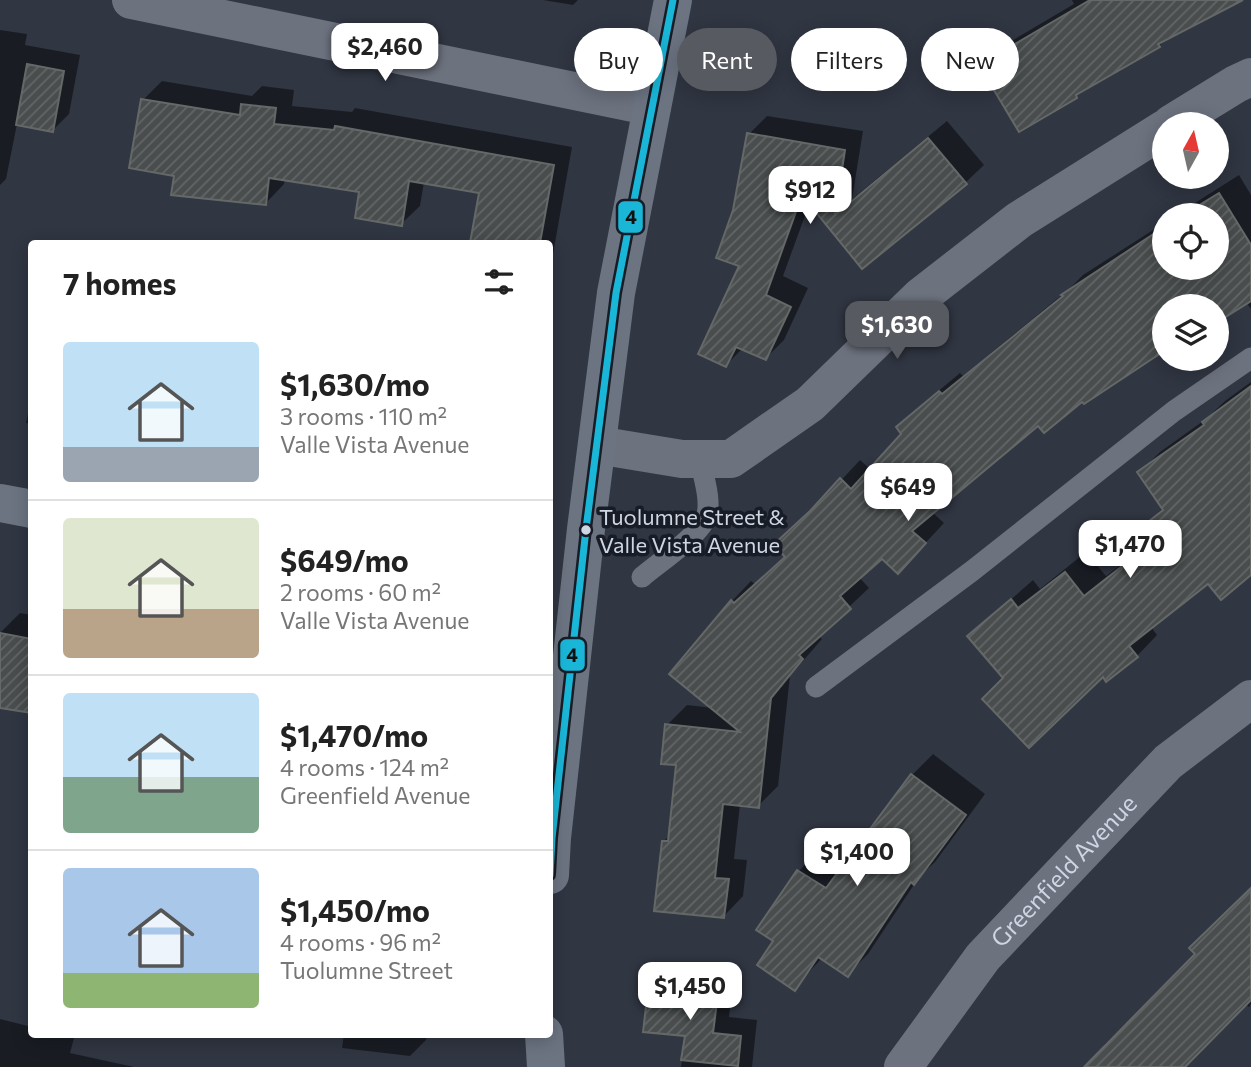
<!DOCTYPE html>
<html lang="en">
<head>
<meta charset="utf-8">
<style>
	:root { --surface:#fff; --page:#f6f6f6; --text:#222; --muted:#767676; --line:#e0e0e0; --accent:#575a60 }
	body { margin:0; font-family:Commissioner,sans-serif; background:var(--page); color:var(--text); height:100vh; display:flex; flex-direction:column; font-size:26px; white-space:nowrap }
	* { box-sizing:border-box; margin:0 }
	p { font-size:23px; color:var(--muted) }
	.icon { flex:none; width:38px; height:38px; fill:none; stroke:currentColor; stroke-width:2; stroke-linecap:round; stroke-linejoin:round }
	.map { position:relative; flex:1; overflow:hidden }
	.side { position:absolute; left:28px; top:240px; width:525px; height:798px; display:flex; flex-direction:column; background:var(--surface); border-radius:7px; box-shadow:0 4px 18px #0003 }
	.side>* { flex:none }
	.top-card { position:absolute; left:574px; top:28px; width:570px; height:63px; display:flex; gap:14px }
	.needle { width:46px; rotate:8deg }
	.buttons { position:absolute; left:1152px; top:112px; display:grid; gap:14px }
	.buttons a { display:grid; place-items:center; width:77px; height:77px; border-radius:50%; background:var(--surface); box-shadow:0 4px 18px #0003; font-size:35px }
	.price { position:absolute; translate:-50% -60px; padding:0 16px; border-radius:14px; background:#fff; color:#222; font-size:23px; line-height:46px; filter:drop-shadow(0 2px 4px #0008) }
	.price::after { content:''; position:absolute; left:50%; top:42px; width:21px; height:16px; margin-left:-10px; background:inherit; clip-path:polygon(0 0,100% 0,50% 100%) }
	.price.active { background:var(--accent); color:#fff }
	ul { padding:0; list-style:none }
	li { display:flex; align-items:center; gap:21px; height:175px; padding:0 35px }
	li+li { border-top:2px solid var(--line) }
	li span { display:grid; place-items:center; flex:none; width:196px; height:140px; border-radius:7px; color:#555 }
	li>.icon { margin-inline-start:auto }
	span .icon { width:84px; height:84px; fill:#fffc; stroke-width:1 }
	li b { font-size:30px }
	h2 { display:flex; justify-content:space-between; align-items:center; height:84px; padding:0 35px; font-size:30px }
	.tag { padding:0 24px; border-radius:32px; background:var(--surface); box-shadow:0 4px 18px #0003; font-size:24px; line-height:63px }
	.tag.active { background:var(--accent); color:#fff }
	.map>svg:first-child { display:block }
	.shadow { fill:#0007 }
	.building { fill:url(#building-hatch); stroke:#646867; stroke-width:2 }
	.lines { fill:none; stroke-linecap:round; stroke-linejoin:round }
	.lane { stroke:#6c727e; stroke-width:21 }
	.street { stroke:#6c727e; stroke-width:38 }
	.secondary { stroke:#6c7482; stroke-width:38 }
	.bus-1-casing { stroke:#171c26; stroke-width:12 }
	.bus-1 { stroke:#1ab6d8; stroke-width:7 }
	.bus-dot { fill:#ced6e4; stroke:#171c26; stroke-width:2.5 }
	.labels { text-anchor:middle; stroke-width:7; stroke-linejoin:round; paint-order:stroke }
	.bus-label { font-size:22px; fill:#ced6e4; stroke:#171c26; text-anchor:start }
	.street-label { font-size:24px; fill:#ced6e4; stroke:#171c26 }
	.line-badge { stroke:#171c26; stroke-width:2.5 }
	.pale-badge-label { font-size:19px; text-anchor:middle; font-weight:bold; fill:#111 }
</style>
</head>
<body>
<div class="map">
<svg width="1251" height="1067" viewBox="0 0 1251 1067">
	<defs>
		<pattern id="building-hatch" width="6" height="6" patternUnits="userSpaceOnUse" patternTransform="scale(1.75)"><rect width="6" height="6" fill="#494d4e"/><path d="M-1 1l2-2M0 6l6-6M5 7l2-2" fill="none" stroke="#626667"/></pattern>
	</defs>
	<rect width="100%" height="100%" fill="#303642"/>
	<g class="shadow">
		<path d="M543 0H578L573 5Z"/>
		<path d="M1072 0H1240L1168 37 1159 46 1084 88 1076 96 982 66 998 49 1074 4Z"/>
		<path d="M0 30 27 34 25 45 80 55 69 114 53 130 17 124 6 179 0 185Z"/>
		<path d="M162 81 252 96 262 86 294 90 292 106 352 112 355 108 572 147 550 271V243H472L481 192 424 182 420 206 401 224 361 191 285 178 284 184 266 203 176 174 143 100Z"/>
		<path d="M767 116 863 131 852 199 947 121 984 165 965 183 863 267 810 202 783 276 808 288 784 340 766 358 743 348 726 365 741 265 735 211 749 134Z"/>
		<path d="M1239 175 1251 195V309L1246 302 1216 306H1164L1083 399 1038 423 932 512 944 523 917 552 882 556 859 577 869 588 818 636 822 639 790 676 778 786 758 806 740 804 734 859 747 860 743 896 724 916 664 841 670 835 678 763 667 725 687 705 713 708 672 674 732 601 751 581 755 584 787 556 820 503 860 460 871 470 904 434 898 427 918 408 960 373 963 376 1069 289 1083 275 1164 223V268H1216V215H1176Z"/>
		<path d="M1251 382V573L1208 582 1151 627 1157 635 1137 656 1103 675 1005 678 970 636 1033 580 1040 589 1086 552 1106 576 1145 546 1135 534 1164 507 1139 473 1160 452 1206 419 1225 401Z"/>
		<path d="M32 395V424L26 423Z"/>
		<path d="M20 613 32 615V712L0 706V633Z"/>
		<path d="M933 754 985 794 935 862 919 877 868 954 847 975 822 958 798 984 776 941 759 930 799 871 819 850 844 866 912 775Z"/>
		<path d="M1251 890V1004L1249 1007 1245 1004 1183 1067H1090L1105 1044 1125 1024 1127 1026 1197 954Z"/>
		<path d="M667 965 732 973 731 976 734 974 729 1017 757 1020 752 1067H681L685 1040 689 1035 651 982Z"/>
		<path d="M0 1019 32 1027V1034H60L74 1038 70 1053 134 1067H0Z"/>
		<path d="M344 1034H427L426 1040 410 1056 342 1048Z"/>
	</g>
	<g class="building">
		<path d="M1090 0H1243L1158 44 1160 47 1076 95 1077 98 1019 132 979 65Z"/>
		<path d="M27 64 64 71 53 132 16 125Z"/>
		<path d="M141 99 240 115 241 104 276 108 274 124 334 130 335 126 554 165 540 243H470L479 193 409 181 402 226 355 218 359 192 269 178 266 205 171 195 174 176 129 168Z"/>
		<path d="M747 133 845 150 835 215 928 138 967 184 862 269 802 195 766 295 791 307 766 360 736 347 726 367 698 354 739 266 716 258 733 210Z"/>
		<path d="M1219 193 1251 245V301L1216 323V306H1164V351L1084 404 1082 402 1044 433 1038 426 912 531 926 543 898 574 882 559 840 596 851 609 799 655 803 659 771 698 759 808 723 804 715 878 729 879 724 918 654 911 662 841H668L676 765 661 764 665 724 740 732 669 674 731 600 734 603 785 557 774 544 810 511 840 478 851 489 901 434 896 427 939 391 942 394 1063 296 1061 295 1164 227V268H1216V215H1183Z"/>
		<path d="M1251 386V575L1221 600 1208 584 1129 646 1138 657 1106 682 1103 677 1029 748 982 699 1003 678 967 636 1011 599 1018 608 1065 572 1084 596 1145 548 1133 534 1163 510 1137 472 1204 425 1202 422Z"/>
		<path d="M0 633 32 639V713L0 708Z"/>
		<path d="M911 774 966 815 914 885 911 882 848 977 818 957 795 991 757 965 773 941 756 930 797 870 826 888Z"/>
		<path d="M1251 888V1000L1185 1067H1084L1195 954 1189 948Z"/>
		<path d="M649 981 716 989V990L719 986 713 1033 741 1036 738 1066 681 1060 685 1036 643 1032Z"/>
	</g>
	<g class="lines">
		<g class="lane">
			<path d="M642 577C658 563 701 535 707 515 711 498 703 476 700 459"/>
			<path d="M816 687 972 571 1174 411 1251 358"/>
		</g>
		<g class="street">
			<path d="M131 0 652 107"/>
			<path d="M1171 124 1236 84 1251 77"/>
			<path d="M597 445 682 459H731L810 404 920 297 1019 220 1164 129"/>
			<path id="s1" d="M903 1067 983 957 1168 762 1251 699"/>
		</g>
		<g class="secondary">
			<path d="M0 503 32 509"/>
			<path d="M550 875 552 838 586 529 616 293 673 0"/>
			<path d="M544 1034 546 1067"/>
		</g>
		<defs>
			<path id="bus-1" d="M550 875 552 838 586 529 616 293 673 0"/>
		</defs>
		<use href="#bus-1" class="bus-1-casing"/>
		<use href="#bus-1" class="bus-1"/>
	</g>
	<circle class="bus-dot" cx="586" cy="530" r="6"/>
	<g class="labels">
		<g class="bus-label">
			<text x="599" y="525">Tuolumne Street &amp;<tspan x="599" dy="28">Valle Vista Avenue</tspan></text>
		</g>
		<g class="street-label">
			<text dy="8" stroke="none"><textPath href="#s1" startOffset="254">Greenfield Avenue</textPath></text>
		</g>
	</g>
	<g class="line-badge">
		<rect x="617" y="200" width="27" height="34" rx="7" fill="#1ab6d8"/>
		<rect x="559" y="638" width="27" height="34" rx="7" fill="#1ab6d8"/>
	</g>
	<g class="pale-badge-label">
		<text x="631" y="224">4</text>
		<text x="572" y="662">4</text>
	</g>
</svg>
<div class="buttons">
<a><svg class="needle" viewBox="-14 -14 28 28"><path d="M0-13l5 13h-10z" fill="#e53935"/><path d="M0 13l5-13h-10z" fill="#767676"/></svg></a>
<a><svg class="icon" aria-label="locate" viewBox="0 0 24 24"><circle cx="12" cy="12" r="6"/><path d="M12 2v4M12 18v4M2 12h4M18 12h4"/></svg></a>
<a><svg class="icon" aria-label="layers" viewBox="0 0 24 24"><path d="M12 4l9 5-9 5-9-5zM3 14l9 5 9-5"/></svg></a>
</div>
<b class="price" style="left:385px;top:83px">$2,460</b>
<b class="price" style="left:810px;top:226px">$912</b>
<b class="price active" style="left:897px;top:361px">$1,630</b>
<b class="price" style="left:908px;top:523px">$649</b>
<b class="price" style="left:1130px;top:580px">$1,470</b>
<b class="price" style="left:857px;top:888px">$1,400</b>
<b class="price" style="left:690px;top:1022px">$1,450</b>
<div class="top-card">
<a class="tag">Buy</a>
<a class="tag active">Rent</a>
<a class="tag">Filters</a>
<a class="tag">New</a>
</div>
<section class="side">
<h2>7 homes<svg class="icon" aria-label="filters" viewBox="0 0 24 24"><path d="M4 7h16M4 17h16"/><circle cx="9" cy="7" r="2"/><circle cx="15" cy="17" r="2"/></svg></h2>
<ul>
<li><span style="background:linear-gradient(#bfe0f5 75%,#9aa5b1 0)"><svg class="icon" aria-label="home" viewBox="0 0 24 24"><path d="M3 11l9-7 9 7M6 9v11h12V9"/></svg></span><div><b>$1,630/mo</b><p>3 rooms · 110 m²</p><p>Valle Vista Avenue</p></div></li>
<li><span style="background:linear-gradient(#dfe7d0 65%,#b9a48a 0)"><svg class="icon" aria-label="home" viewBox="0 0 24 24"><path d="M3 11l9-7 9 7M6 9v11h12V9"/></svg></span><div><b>$649/mo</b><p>2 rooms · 60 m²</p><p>Valle Vista Avenue</p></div></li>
<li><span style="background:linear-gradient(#bfe0f5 60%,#7fa58c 0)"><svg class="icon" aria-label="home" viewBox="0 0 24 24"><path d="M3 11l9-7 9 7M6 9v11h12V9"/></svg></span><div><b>$1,470/mo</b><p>4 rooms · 124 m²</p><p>Greenfield Avenue</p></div></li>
<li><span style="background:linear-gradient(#a9c7e8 75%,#8fb573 0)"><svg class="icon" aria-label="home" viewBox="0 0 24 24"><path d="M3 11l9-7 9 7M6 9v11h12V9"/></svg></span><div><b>$1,450/mo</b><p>4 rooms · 96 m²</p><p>Tuolumne Street</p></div></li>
</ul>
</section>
</div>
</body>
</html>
